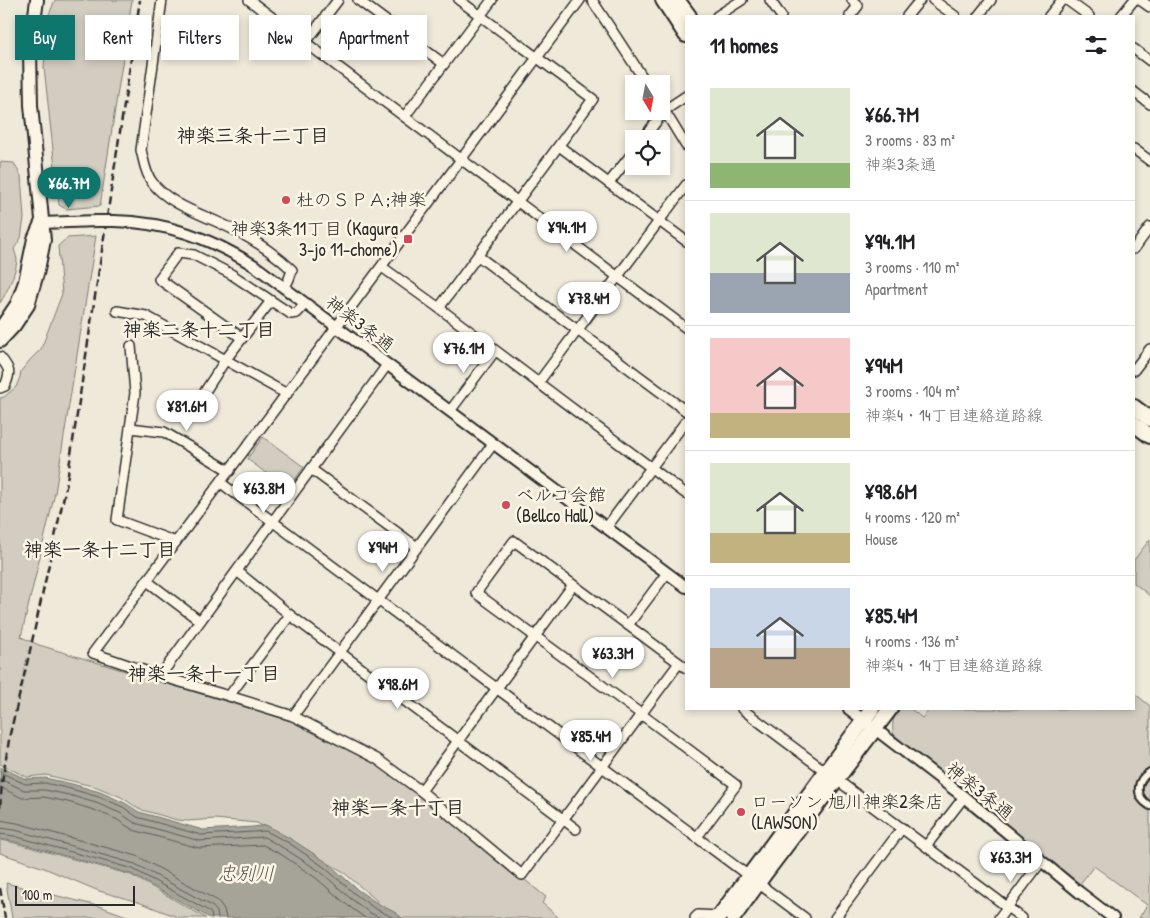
<!DOCTYPE html>
<html lang="en">
<head>
<meta charset="utf-8">
<style>
	:root { --surface:#fff; --page:#f2f2f2; --text:#202124; --muted:#757577; --line:#e0e0e0; --accent:#0f766e }
	body { margin:0; font-family:"Patrick Hand","Klee One",sans-serif; background:var(--page); color:var(--text); height:100vh; display:flex; flex-direction:column; font-size:19px; white-space:nowrap }
	* { box-sizing:border-box; margin:0 }
	p { font-size:16px; color:var(--muted) }
	.icon { flex:none; width:28px; height:28px; fill:none; stroke:currentColor; stroke-width:2; stroke-linecap:round; stroke-linejoin:round }
	.map { position:relative; flex:1; overflow:hidden }
	.side { position:absolute; left:685px; top:15px; width:450px; height:695px; display:flex; flex-direction:column; background:var(--surface); border-radius:0px; box-shadow:0 2px 8px #0003 }
	.side>* { flex:none }
	.banner { position:absolute; left:15px; top:15px; width:475px; height:45px; display:flex; gap:10px }
	.needle { width:32px; rotate:170deg }
	.buttons { position:absolute; left:625px; top:75px; display:grid; gap:10px }
	.buttons a { display:grid; place-items:center; width:45px; height:45px; border-radius:0px; background:var(--surface); box-shadow:0 2px 8px #0003; font-size:25px }
	.scale { position:absolute; left:15px; bottom:12px; width:120px; box-sizing:border-box; padding-left:5px; border:2px solid #2b2b2b; border-top:0; font-size:14px; line-height:18px; white-space:nowrap; color:#2b2b2b; -webkit-text-stroke:4px #fcf5e5; paint-order:stroke }
	.price { position:absolute; translate:-50% -42px; padding:0 11px; border-radius:18px; background:#fff; color:#222; font-size:16px; line-height:32px; filter:drop-shadow(0 1px 2px #0008) }
	.price::after { content:''; position:absolute; left:50%; top:30px; width:15px; height:11px; margin-left:-8px; background:inherit; clip-path:polygon(0 0,100% 0,50% 100%) }
	.price.selected { background:var(--accent); color:#fff }
	ul { padding:0; list-style:none }
	li { display:flex; align-items:center; gap:15px; height:125px; padding:0 25px }
	li+li { border-top:1px solid var(--line) }
	li span { display:grid; place-items:center; flex:none; width:140px; height:100px; border-radius:0px; color:#555 }
	li>.icon { margin-inline-start:auto }
	span .icon { width:60px; height:60px; fill:#fffc; stroke-width:1 }
	li b { font-size:21px }
	h2 { display:flex; justify-content:space-between; align-items:center; height:60px; padding:0 25px; font-size:21px }
	.pill { padding:0 18px; border-radius:0px; background:var(--surface); box-shadow:0 2px 8px #0003; font-size:18px; line-height:45px }
	.pill.selected { background:var(--accent); color:#fff }
	.map>svg:first-child { display:block }
	.green { fill:#d2cdc0; stroke:#7e7c76 }
	.water { fill:#a6a399; stroke:#75736d }
	.lines { fill:none; stroke-linecap:round; stroke-linejoin:round }
	.shore { stroke:#5c5b57; stroke-width:1 }
	.pedestrian-casing { stroke:#2b2b2b; stroke-width:10 }
	.minor-casing { stroke:#2b2b2b; stroke-width:12 }
	.tertiary-casing { stroke:#2b2b2b; stroke-width:14 }
	.secondary-casing { stroke:#2b2b2b; stroke-width:16 }
	.primary-casing { stroke:#2b2b2b; stroke-width:18 }
	.trunk-casing { stroke:#2b2b2b; stroke-width:18 }
	.pedestrian { stroke:#fcf5e5; stroke-width:6 }
	.minor { stroke:#fcf5e5; stroke-width:9 }
	.tertiary { stroke:#fcf5e5; stroke-width:10 }
	.secondary { stroke:#fcf5e5; stroke-width:12 }
	.primary { stroke:#fcf5e5; stroke-width:14 }
	.trunk { stroke:#fcf5e5; stroke-width:14 }
	.rail { stroke:#2b2b2b; stroke-width:2.5; stroke-dasharray:8 4; stroke-linecap:butt }
	.tertiary-bridge-casing { stroke:#2b2b2b; stroke-width:14; stroke-linecap:butt }
	.tertiary-bridge { stroke:#fcf5e5; stroke-width:10 }
	.poi-dot { fill:#d1495b; stroke:#fcf5e5; stroke-width:2 }
	.labels { text-anchor:middle; stroke-width:5; stroke-linejoin:round; paint-order:stroke }
	.poi-label { font-size:18px; fill:#2b2b2b; stroke:#fcf5e5; text-anchor:start }
	.street-label { font-size:18px; fill:#2b2b2b; stroke:#fcf5e5 }
	.neighbourhood-label { font-size:19px; font-weight:bold; fill:#2b2b2b; stroke:#fcf5e5 }
	.water-label { font-size:19px; font-style:italic; fill:#565552; stroke:#fcf5e5 }
</style>
</head>
<body>
<div class="map">
<svg width="1150" height="918" viewBox="0 0 1150 918">
	<rect width="100%" height="100%" fill="#efe9da"/>
	<filter id="ink" filterUnits="userSpaceOnUse"><feTurbulence type="fractalNoise" baseFrequency=".02" numOctaves="2"/><feDisplacementMap in="SourceGraphic" scale="10" xChannelSelector="R" yChannelSelector="G"/><feConvolveMatrix kernelMatrix="1 2 1 2 8 2 1 2 1" color-interpolation-filters="sRGB"/></filter>
	<g filter="url(#ink)">
		<g class="green">
			<path d="M55 0H132L100 206 66 209 59 205 44 67 48 17Z"/>
			<path d="M0 162 14 163 21 176 24 218 21 238 14 249C15 253 17 257 17 261 15 275 7 292 0 303Z"/>
			<path d="M96 236 55 493 21 637 39 645 291 721 375 763 420 795 546 897 542 903 559 918H388L376 900 342 871 257 823 215 819 188 821 177 820 139 809 121 797 97 787 46 775 27 777 0 764V398L4 397 16 387 20 377 21 371 29 361 41 349 62 294 58 246 67 238Z"/>
			<path d="M263 437 304 467 288 489 247 459Z"/>
			<path d="M1150 539V596L1134 583V560Z"/>
			<path d="M1134 693 1150 706V918H1139L1147 905 1094 866 1079 885 894 735C891 724 893 717 900 709H911L922 718 930 709H1134Z"/>
			<path d="M0 840 11 842 131 875 206 918H180L138 902 99 891 44 868 0 853Z"/>
			<path d="M6 883 102 907 132 918H12Z"/>
		</g>
		<path class="water" d="M0 767 26 779 45 778 72 784 100 792 125 803 139 812 203 830 253 827 266 825 291 839 328 863 358 890 377 903 396 913 402 918H210L131 874 12 841 0 839Z"/>
		<g class="lines">
			<g class="shore">
				<path d="M0 772 25 784 45 783 71 789 99 797 123 807 137 817 201 835 253 832 266 831 289 843 324 867 355 894 374 908 394 918"/>
				<path d="M0 779 24 790H45L69 795 96 803 120 813 135 823 200 841 264 837 285 849 321 872 350 898 370 913 381 918"/>
				<path d="M0 787 22 798 44 797 68 802 94 810 116 819 133 830 199 848 263 845 282 855 316 878 346 904 365 918"/>
				<path d="M0 820 17 823 137 856 218 901 224 909 226 918"/>
				<path d="M0 828 15 830 135 864 212 906 217 912 218 918"/>
				<path d="M0 834 14 836 133 869 209 911 211 914 212 918"/>
			</g>
			<defs>
				<path id="pedestrian" d="M1150 772C1135 781 1135 797 1150 806"/>
				<g id="minor">
					<path d="M162 0 141 150C144 161 145 173 152 182 170 207 212 217 238 232 256 241 278 256 292 270L289 279 285 287"/>
					<path d="M249 0 686 328"/>
					<path d="M358 0 444 64"/>
					<path d="M580 0 93 653 160 676 229 696 293 716 377 759 421 791 522 875 679 663"/>
					<path d="M592 0 647 84"/>
					<path d="M770 0 781 16"/>
					<path d="M933 0 955 16"/>
					<path d="M1067 0 1089 16"/>
					<path d="M1140 0 1150 7"/>
					<path d="M717 16 742 0"/>
					<path d="M850 16 858 6 852 0"/>
					<path d="M907 16 920 0"/>
					<path d="M978 16 991 0"/>
					<path d="M1049 16 1062 0"/>
					<path d="M1121 16 1134 0"/>
					<path d="M306 42 338 0"/>
					<path d="M1134 49 1150 61"/>
					<path d="M1134 92 1150 104"/>
					<path d="M661 105 686 146"/>
					<path d="M405 116 492 0"/>
					<path d="M643 139 665 110 686 96"/>
					<path d="M559 146 686 241"/>
					<path d="M1134 149 1150 161"/>
					<path d="M609 183 634 151"/>
					<path d="M1134 249 1150 227"/>
					<path d="M478 256 686 411"/>
					<path d="M382 267 439 308 686 494"/>
					<path d="M439 308 593 99 459 0"/>
					<path d="M117 311 146 316 287 394"/>
					<path d="M242 338 159 279 178 253 194 255 231 274 291 314 297 313 305 304"/>
					<path d="M131 346 135 393 117 520 176 542"/>
					<path d="M0 357C10 369 11 372 5 386L0 388"/>
					<path d="M1134 370 1150 349"/>
					<path d="M538 383 686 185"/>
					<path d="M202 396 226 359 271 301"/>
					<path d="M450 411 495 351"/>
					<path d="M130 428 164 432 230 471"/>
					<path d="M311 469 417 547"/>
					<path d="M221 483 805 918"/>
					<path d="M606 528 686 421"/>
					<path d="M237 571 290 615 576 829"/>
					<path d="M147 581 200 621"/>
					<path d="M628 625 667 573"/>
					<path d="M686 668 514 541 476 593 641 714 736 785 697 837"/>
					<path d="M160 676 387 365"/>
					<path d="M229 696 290 615"/>
					<path d="M742 709 1022 918"/>
					<path d="M293 716 493 444"/>
					<path d="M421 791 573 585"/>
					<path d="M926 846 964 797"/>
					<path d="M695 918 698 915 720 916"/>
					<path d="M835 918 902 828"/>
					<path d="M999 918 1041 862"/>
				</g>
				<g id="tertiary">
					<path d="M114 221C167 222 210 238 255 266L686 587"/>
					<path d="M41 223 97 221"/>
					<path d="M849 709 964 797 1079 892 1113 918"/>
				</g>
				<g id="secondary">
					<path d="M0 329 17 304 25 282 34 239 41 223"/>
					<path d="M0 341 14 326 28 305 38 270 44 240 31 105 30 51 37 0"/>
				</g>
				<g id="primary">
					<path d="M718 918 872 709"/>
					<path d="M733 918 766 872 890 709"/>
				</g>
				<g id="trunk">
					<path d="M663 0 686 35"/>
					<path d="M677 0 689 16"/>
					<path d="M1134 407 1150 419"/>
					<path d="M1134 424 1150 436"/>
				</g>
			</defs>
			<use href="#pedestrian" class="pedestrian-casing"/>
			<use href="#minor" class="minor-casing"/>
			<use href="#tertiary" class="tertiary-casing"/>
			<use href="#secondary" class="secondary-casing"/>
			<use href="#primary" class="primary-casing"/>
			<use href="#trunk" class="trunk-casing"/>
			<use href="#pedestrian" class="pedestrian"/>
			<use href="#minor" class="minor"/>
			<use href="#tertiary" class="tertiary"/>
			<use href="#secondary" class="secondary"/>
			<use href="#primary" class="primary"/>
			<use href="#trunk" class="trunk"/>
			<g class="rail">
				<path d="M0 807 2 783 10 734 29 655 66 487 140 0"/>
				<path d="M0 888 5 918"/>
			</g>
			<defs>
				<path id="tertiary-bridge" d="M97 221H114"/>
			</defs>
			<use href="#tertiary-bridge" class="tertiary-bridge-casing"/>
			<use href="#tertiary-bridge" class="tertiary-bridge"/>
		</g>
	</g>
	<g class="poi-dot">
		<circle cx="286" cy="200" r="5"/>
		<rect x="403" y="234" width="10" height="10" rx="2.5"/>
		<circle cx="506" cy="505" r="5"/>
		<circle cx="741" cy="812" r="5"/>
	</g>
	<g class="labels">
		<g class="poi-label">
			<text x="296" y="206">杜のＳＰＡ;神楽</text>
			<text x="398" y="235" text-anchor="end">神楽3条11丁目 (Kagura<tspan x="398" dy="21">3-jo 11-chome)</tspan></text>
			<text x="516" y="501">ベルコ会館<tspan x="516" dy="21">(Bellco Hall)</tspan></text>
			<text x="751" y="808">ローソン 旭川神楽2条店<tspan x="751" dy="21">(LAWSON)</tspan></text>
		</g>
		<g class="street-label">
			<text transform="translate(360 324) rotate(37)" y="6">神楽3条通</text>
			<text transform="translate(980 791) rotate(39)" y="6">神楽3条通</text>
		</g>
		<g class="neighbourhood-label">
			<text x="253" y="142">神楽三条十二丁目</text>
			<text x="199" y="336">神楽二条十二丁目</text>
			<text x="100" y="556">神楽一条十二丁目</text>
			<text x="204" y="680">神楽一条十一丁目</text>
			<text x="398" y="814">神楽一条十丁目</text>
		</g>
		<g class="water-label">
			<text x="246" y="880">忠別川</text>
		</g>
	</g>
</svg>
<div class="buttons">
<a><svg class="needle" viewBox="-14 -14 28 28"><path d="M0-13l5 13h-10z" fill="#e53935"/><path d="M0 13l5-13h-10z" fill="#757577"/></svg></a>
<a><svg class="icon" aria-label="locate" viewBox="0 0 24 24"><circle cx="12" cy="12" r="6"/><path d="M12 2v4M12 18v4M2 12h4M18 12h4"/></svg></a>
</div>
<div class="scale">100 m</div>
<b class="price selected" style="left:69px;top:209px">¥66.7M</b>
<b class="price" style="left:567px;top:253px">¥94.1M</b>
<b class="price" style="left:589px;top:324px">¥78.4M</b>
<b class="price" style="left:464px;top:374px">¥76.1M</b>
<b class="price" style="left:187px;top:432px">¥81.6M</b>
<b class="price" style="left:264px;top:514px">¥63.8M</b>
<b class="price" style="left:383px;top:573px">¥94M</b>
<b class="price" style="left:613px;top:679px">¥63.3M</b>
<b class="price" style="left:398px;top:710px">¥98.6M</b>
<b class="price" style="left:591px;top:762px">¥85.4M</b>
<b class="price" style="left:1011px;top:883px">¥63.3M</b>
<div class="banner">
<a class="pill selected">Buy</a>
<a class="pill">Rent</a>
<a class="pill">Filters</a>
<a class="pill">New</a>
<a class="pill">Apartment</a>
</div>
<section class="side">
<h2>11 homes<svg class="icon" aria-label="filters" viewBox="0 0 24 24"><path d="M4 7h16M4 17h16"/><circle cx="9" cy="7" r="2"/><circle cx="15" cy="17" r="2"/></svg></h2>
<ul>
<li><span style="background:linear-gradient(#dfe7d0 75%,#8fb573 0)"><svg class="icon" aria-label="home" viewBox="0 0 24 24"><path d="M3 11l9-7 9 7M6 9v11h12V9"/></svg></span><div><b>¥66.7M</b><p>3 rooms · 83 m²</p><p>神楽3条通</p></div></li>
<li><span style="background:linear-gradient(#dfe7d0 60%,#9aa5b1 0)"><svg class="icon" aria-label="home" viewBox="0 0 24 24"><path d="M3 11l9-7 9 7M6 9v11h12V9"/></svg></span><div><b>¥94.1M</b><p>3 rooms · 110 m²</p><p>Apartment</p></div></li>
<li><span style="background:linear-gradient(#f6c9c9 75%,#c2b280 0)"><svg class="icon" aria-label="home" viewBox="0 0 24 24"><path d="M3 11l9-7 9 7M6 9v11h12V9"/></svg></span><div><b>¥94M</b><p>3 rooms · 104 m²</p><p>神楽4・14丁目連絡道路線</p></div></li>
<li><span style="background:linear-gradient(#dfe7d0 70%,#c2b280 0)"><svg class="icon" aria-label="home" viewBox="0 0 24 24"><path d="M3 11l9-7 9 7M6 9v11h12V9"/></svg></span><div><b>¥98.6M</b><p>4 rooms · 120 m²</p><p>House</p></div></li>
<li><span style="background:linear-gradient(#c9d6e8 60%,#b9a48a 0)"><svg class="icon" aria-label="home" viewBox="0 0 24 24"><path d="M3 11l9-7 9 7M6 9v11h12V9"/></svg></span><div><b>¥85.4M</b><p>4 rooms · 136 m²</p><p>神楽4・14丁目連絡道路線</p></div></li>
</ul>
</section>
</div>
</body>
</html>
